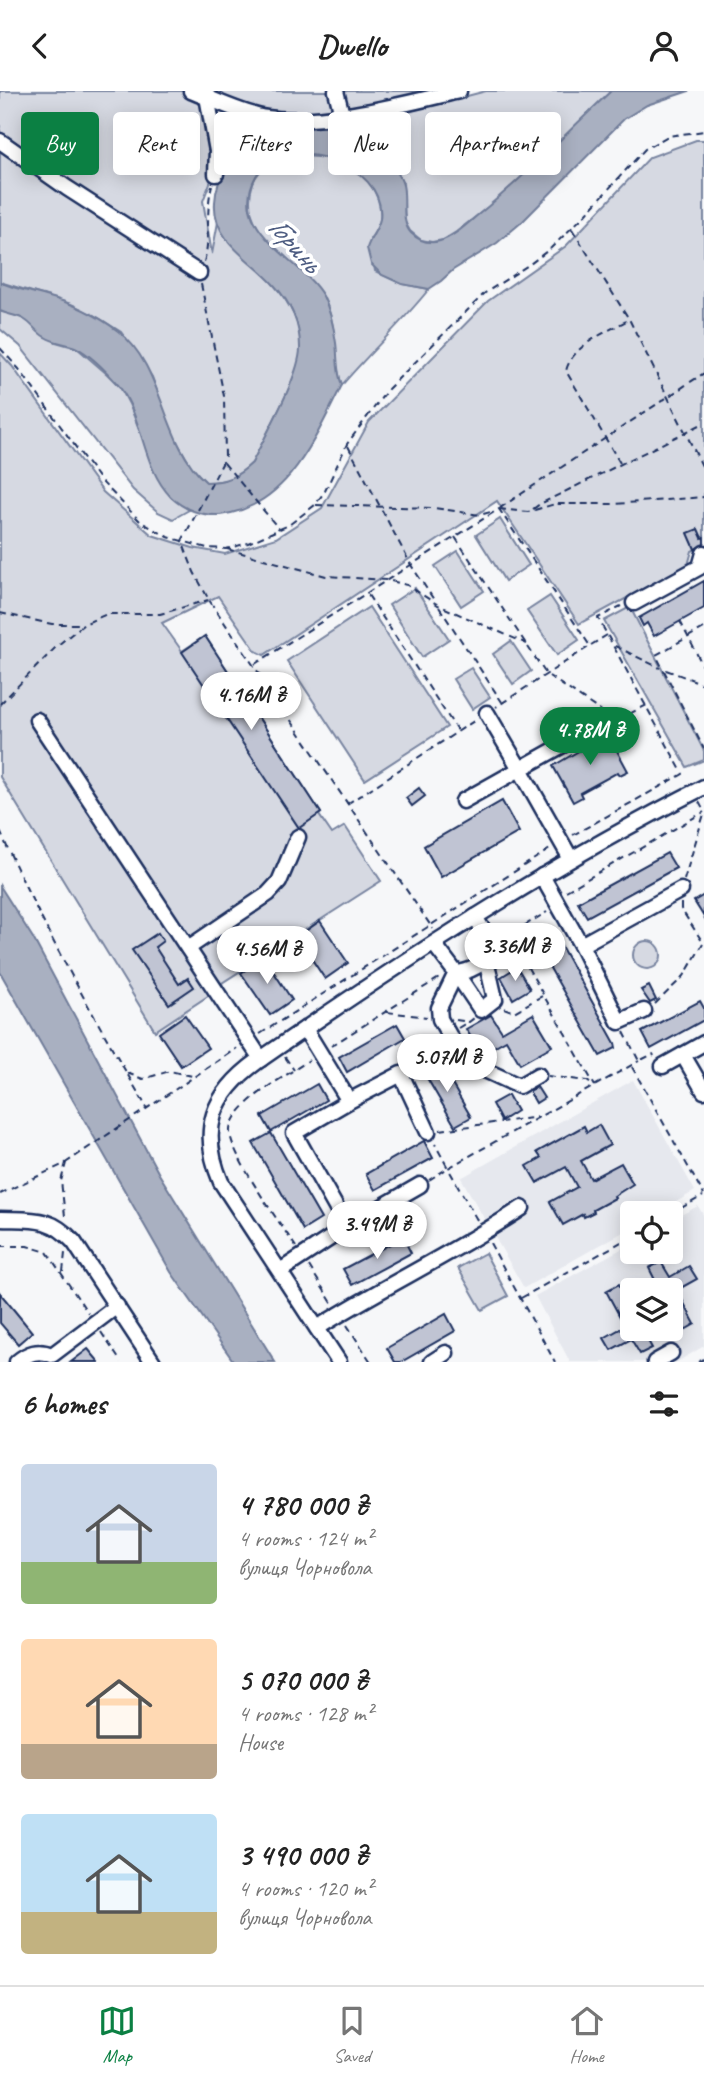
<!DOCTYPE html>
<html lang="en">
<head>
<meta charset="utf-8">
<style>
	:root { --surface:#fff; --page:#f6f6f6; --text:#222; --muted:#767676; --line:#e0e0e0; --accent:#0b8043 }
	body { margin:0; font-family:Caveat,sans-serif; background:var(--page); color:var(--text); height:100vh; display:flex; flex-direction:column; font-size:26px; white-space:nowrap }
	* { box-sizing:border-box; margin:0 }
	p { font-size:23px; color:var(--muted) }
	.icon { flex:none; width:38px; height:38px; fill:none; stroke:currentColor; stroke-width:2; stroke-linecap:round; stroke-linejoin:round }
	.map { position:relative; height:1271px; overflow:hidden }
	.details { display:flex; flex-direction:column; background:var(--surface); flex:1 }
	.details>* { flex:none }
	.banner { position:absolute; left:21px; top:21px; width:663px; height:63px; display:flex; gap:14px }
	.tools { position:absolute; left:620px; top:1110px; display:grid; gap:14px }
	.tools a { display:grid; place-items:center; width:63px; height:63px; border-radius:7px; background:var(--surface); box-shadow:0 4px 18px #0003; font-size:35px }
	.price { position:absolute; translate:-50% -60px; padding:0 16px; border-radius:24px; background:#fff; color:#222; font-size:23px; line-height:46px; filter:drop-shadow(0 2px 4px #0008) }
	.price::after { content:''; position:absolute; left:50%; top:42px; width:21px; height:16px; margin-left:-10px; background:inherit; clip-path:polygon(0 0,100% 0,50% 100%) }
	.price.on { background:var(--accent); color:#fff }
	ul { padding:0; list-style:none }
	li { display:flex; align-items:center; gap:21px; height:175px; padding:0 21px }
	li span { display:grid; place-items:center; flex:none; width:196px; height:140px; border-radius:7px; color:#555 }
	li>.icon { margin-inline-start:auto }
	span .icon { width:84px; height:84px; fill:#fffc; stroke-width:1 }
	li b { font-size:30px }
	h2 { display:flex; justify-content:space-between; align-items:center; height:84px; padding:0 21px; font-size:30px }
	.pill { padding:0 24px; border-radius:7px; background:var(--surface); box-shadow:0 4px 18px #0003; font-size:24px; line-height:63px }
	.pill.on { background:var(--accent); color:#fff }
	header { display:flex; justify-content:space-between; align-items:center; height:91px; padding:0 21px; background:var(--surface); font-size:32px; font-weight:700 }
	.menu { display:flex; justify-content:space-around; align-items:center; height:98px; border-top:2px solid var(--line); background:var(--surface); font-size:19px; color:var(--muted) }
	.menu a { display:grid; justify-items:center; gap:4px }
	.menu .on { color:var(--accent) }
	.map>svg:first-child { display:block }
	.built { fill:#e6e8ee; fill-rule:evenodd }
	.green { fill:#d6d9e2; stroke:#7884a0; stroke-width:2 }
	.water { fill:#a9b0c1; stroke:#707c99; stroke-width:2 }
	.building { fill:#c0c4d3; stroke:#1b2f5e; stroke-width:2 }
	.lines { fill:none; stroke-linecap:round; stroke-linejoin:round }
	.minor-casing { stroke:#1b2f5e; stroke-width:19 }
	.path { stroke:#1b2f5e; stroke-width:2; stroke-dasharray:7 5; stroke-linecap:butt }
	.minor { stroke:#fff; stroke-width:14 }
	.labels { text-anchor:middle; stroke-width:7; stroke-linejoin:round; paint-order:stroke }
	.water-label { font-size:30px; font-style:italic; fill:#4d5c81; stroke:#fff }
</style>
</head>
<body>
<header><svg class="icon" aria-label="back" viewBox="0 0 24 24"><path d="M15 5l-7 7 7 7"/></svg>Dwello<svg class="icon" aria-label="person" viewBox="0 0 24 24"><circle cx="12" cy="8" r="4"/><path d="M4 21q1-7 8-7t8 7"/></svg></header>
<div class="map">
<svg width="704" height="1271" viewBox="0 0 704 1271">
	<rect width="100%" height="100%" fill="#f6f7f9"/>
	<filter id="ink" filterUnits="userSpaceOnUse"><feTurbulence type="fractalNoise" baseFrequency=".0143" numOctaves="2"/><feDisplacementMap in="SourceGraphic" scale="14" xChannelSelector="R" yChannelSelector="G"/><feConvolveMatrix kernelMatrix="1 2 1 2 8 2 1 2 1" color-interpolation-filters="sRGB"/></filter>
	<g filter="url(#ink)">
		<g class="built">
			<path d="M633 989 695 1100 657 1122H632V1136L524 1197 461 1087Z"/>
			<path d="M698 1115 704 1125V1255L677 1271H570L535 1205 632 1152V1160H670V1130ZM632 1199H670V1237H632Z"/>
		</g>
		<g class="green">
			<path d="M0 0H445L341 21 278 25 202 1 213 84 203 110 212 163 218 131C235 165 253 169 275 195 290 212 302 235 301 259 299 286 265 345 252 372 237 387 226 391 206 391L192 377 171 340 152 286 121 241 99 227 71 213 0 191Z"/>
			<path d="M486 0H611L510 99 456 141 443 149 432 151 421 149 410 140 405 131 403 92 355 40 376 29Z"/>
			<path d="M696 49H704V454L692 460 688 474 579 533 497 410 264 564 256 560 218 505 162 532 182 560 205 545 321 722 319 724 332 743 345 735 381 790 222 892 223 895 155 940 0 686V262L12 275 103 401 152 444 193 457 225 463 276 447 322 417 369 331 488 210 566 155 650 66Z"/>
			<path d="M296 65C312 65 329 66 344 72 365 80 383 105 380 129 379 136 374 142 370 148L375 180 402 193 429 198C402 232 370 261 342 294 331 266 340 234 322 205 300 167 235 145 253 92 260 73 277 68 296 65Z"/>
			<path d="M0 220 24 227 56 251 77 257 107 283 120 296 129 313 159 388 171 406 189 419 173 428 158 421 133 399 20 255 0 238Z"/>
			<path d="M500 428 529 474 505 490 476 444Z"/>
			<path d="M458 460 484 500 461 515 435 475Z"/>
			<path d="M415 497 449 548 422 566 389 514Z"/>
			<path d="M550 505 579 549 557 564 527 520Z"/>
			<path d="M369 516 447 636 365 689 287 570Z"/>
			<path d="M630 516 704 660V669L687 676 604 530Z"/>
			<path d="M511 550 531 580 513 593 493 563Z"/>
			<path d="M471 577 490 606 472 618 453 588Z"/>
			<circle cx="647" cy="864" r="14"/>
			<path d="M485 1162 508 1205 482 1219 458 1177Z"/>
		</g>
		<g class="water">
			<path d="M611 0H689L647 14 624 28 523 130 497 152 453 179 441 190 429 198 402 193 382 184 371 173 367 157C370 147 378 138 380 128 388 71 282 40 256 85 226 139 301 167 323 205 330 219 334 237 336 252 338 266 336 280 342 294 315 347 288 416 220 424 203 425 184 419 171 406 142 377 144 328 119 295 108 282 91 264 75 256 66 252 54 252 45 246 37 242 32 233 25 229 18 224 8 224 0 220V191C14 198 31 200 46 205 72 212 97 224 118 240 165 276 161 351 206 391 226 391 237 386 252 372 265 345 301 283 300 256 300 232 290 211 274 194 252 169 212 150 215 111 216 86 236 53 257 41 274 31 338 34 357 41 367 45 375 52 382 60 389 69 398 79 402 91 408 106 399 129 411 142 419 150 429 153 440 150 454 146 468 132 479 123 526 85 567 41 611 0Z"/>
			<path d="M0 795 33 847 159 1083 275 1271H234L171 1181 0 881Z"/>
		</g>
		<g class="building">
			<path d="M698 438 702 447 704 446V453L695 458 688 442Z"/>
			<path d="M704 490V517L654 545 647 532 643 535 639 527Z"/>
			<path d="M205 545 321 722 299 737 182 561Z"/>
			<path d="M608 643 628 680 620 684 618 681 580 702 582 706 573 711 553 675Z"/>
			<path d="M419 697 425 705 412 715 406 707Z"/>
			<path d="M502 710 519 741 441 786 424 755Z"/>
			<path d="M667 762 676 777 587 826 578 811Z"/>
			<path d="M704 804V826L694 810Z"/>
			<path d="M320 830 348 872 325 888 297 846Z"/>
			<path d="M550 840 553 845 555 844 615 952 616 957 600 965 534 849Z"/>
			<path d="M158 842 163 850 155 856 179 893 188 887 194 896 169 913 132 859Z"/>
			<path d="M264 866 292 909 270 924 241 882Z"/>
			<path d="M517 876 530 898 513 908 501 886Z"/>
			<path d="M649 895 656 909 650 912 641 899Z"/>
			<path d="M700 910 704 917V929L651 958 642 941Z"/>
			<path d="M533 923 552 955 520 973 506 949 481 963 466 938 491 924 502 941Z"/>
			<path d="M185 924 208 957 181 975 159 942Z"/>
			<path d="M397 933 405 947 347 981 339 966Z"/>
			<path d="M439 971 471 1026 455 1035 423 980Z"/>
			<path d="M317 993 326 1009 271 1041 262 1025Z"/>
			<path d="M537 996 544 1007 536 1012 529 1000Z"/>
			<path d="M508 1004 517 1020 501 1030 492 1013Z"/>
			<path d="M599 1034 610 1054 581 1070 591 1088 621 1072 633 1093 614 1105 615 1107 593 1119 594 1121 584 1126 583 1123 563 1134 550 1111 577 1096 566 1076 537 1092 527 1075 541 1067 537 1061 584 1035 587 1041Z"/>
			<path d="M271 1042 321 1128 303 1139 253 1052Z"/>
			<path d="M424 1050 433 1067 375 1099 366 1083Z"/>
			<path d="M403 1146 411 1162 352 1194 343 1178Z"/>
			<path d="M661 1171 670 1186 689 1175 697 1188 677 1199 695 1233 683 1240 670 1217V1199H660L649 1177Z"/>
			<path d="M619 1193 632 1217V1237H641L652 1257 640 1263 631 1248 611 1259 604 1247 625 1235 606 1200Z"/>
			<path d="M0 1202 32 1241 18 1253 0 1232Z"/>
			<path d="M446 1223 455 1240 401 1271H395L387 1257Z"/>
			<path d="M88 1258 99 1271H71Z"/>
		</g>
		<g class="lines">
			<defs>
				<g id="minor">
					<path d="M191 0C212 8 245 24 267 27 322 35 404 13 459 0"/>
					<path d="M206 0 217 60 216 83"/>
					<path d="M336 0 342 24"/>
					<path d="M0 50 67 97 199 182"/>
					<path d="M634 512 700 476 704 462"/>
					<path d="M37 629 261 968"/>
					<path d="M463 710 520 678 487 622"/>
					<path d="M571 768 520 678 588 640"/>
					<path d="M542 785 581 854 619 931 644 920"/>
					<path d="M475 826 492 854V862C483 873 470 881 456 882L481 919 495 908 486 869"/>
					<path d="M434 853 456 882 439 917 440 928 463 969 519 995 538 984"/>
					<path d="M581 854 681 799"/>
					<path d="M188 857 268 803 279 791 298 746"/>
					<path d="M305 938 349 1010"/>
					<path d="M683 964 704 1000"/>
					<path d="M663 975 704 952"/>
					<path d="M0 1128C33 1129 50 1125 74 1151L153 1271"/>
					<path d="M347 1136 294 1042 349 1010 401 983 428 1041"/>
					<path d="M280 1180 347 1136 420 1094"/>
					<path d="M317 1237C384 1195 456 1161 522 1117"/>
					<path d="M17 1271C28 1262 38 1258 52 1264L117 1215"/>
					<path d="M339 1271 221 1091C199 1039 212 1003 258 970 401 871 548 775 704 696"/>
					<path d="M432 1271 446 1262"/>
					<path d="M655 1271 671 1262"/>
				</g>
			</defs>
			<use href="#minor" class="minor-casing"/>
			<g class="path">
				<path d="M229 58 250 37"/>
				<path d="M572 138 629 228 704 379"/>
				<path d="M204 171C211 146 205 120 212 94"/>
				<path d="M201 193 224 305 225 367 182 450 194 481 209 509 433 838"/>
				<path d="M0 257 19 278 99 388 141 431 168 446 207 457 226 458 248 452 289 434 315 414 325 400 347 353 388 298 485 202 530 173 551 157 586 123 645 58 668 45 704 40"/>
				<path d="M348 355 411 474 436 512"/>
				<path d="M224 372 279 438"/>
				<path d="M620 372 566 280C572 254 607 241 628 229"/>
				<path d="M316 414 435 417 480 424 494 420"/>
				<path d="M500 417 704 282"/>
				<path d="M499 418 528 421 555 413H614L704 406"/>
				<path d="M533 418 540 413 704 332"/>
				<path d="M455 446 546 583 615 630 647 614"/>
				<path d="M227 458 326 485 387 489 407 494 438 514 527 553"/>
				<path d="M368 504 457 639"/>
				<path d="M439 516 502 611"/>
				<path d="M0 522 52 533H82"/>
				<path d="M680 530 704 577"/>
				<path d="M704 537 656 564 704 658"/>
				<path d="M591 554 607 544"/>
				<path d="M615 555 660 577"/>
				<path d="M255 573 499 418 590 555 496 616"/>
				<path d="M666 579 704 593"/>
				<path d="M0 613 58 554 84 533 107 523H160L208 509"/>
				<path d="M699 711 704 720"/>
				<path d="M347 713 477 628"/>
				<path d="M0 740C42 836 94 926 147 1017"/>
				<path d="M573 744 683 683 598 527 621 515"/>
				<path d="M684 789 704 723"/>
				<path d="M566 800 704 721"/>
				<path d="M681 812V818L704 853"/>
				<path d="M510 845 595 995"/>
				<path d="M504 847 547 821"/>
				<path d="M655 913 684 885 703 853"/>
				<path d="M504 917 514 921 542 905"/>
				<path d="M387 921 427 926"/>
				<path d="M456 929 469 931 474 927"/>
				<path d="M458 937 468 931"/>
				<path d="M624 941 639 970 653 963 654 965"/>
				<path d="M260 943 550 758"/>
				<path d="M331 955 439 887"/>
				<path d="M285 966 294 979"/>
				<path d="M406 972 442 953"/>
				<path d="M632 976 704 1104"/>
				<path d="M127 982 143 988 170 980 192 985"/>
				<path d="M548 985 587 990 594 995"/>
				<path d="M440 1039 539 1026"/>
				<path d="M429 1089 448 1077 435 1053"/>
				<path d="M0 1103 64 1073 237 957"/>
				<path d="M670 1123 703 1105"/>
				<path d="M65 1125 61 1090 66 1072"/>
				<path d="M477 1129 448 1077 639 970"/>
				<path d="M490 1152 555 1271"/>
				<path d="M0 1155H27L47 1161 88 1222"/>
				<path d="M296 1156C282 1135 228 1061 230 1039 230 1035 234 1028 236 1025 251 1003 288 984 309 969"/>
				<path d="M309 1175 332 1212"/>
				<path d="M63 1181 65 1162"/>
				<path d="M521 1207 632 1145"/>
				<path d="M347 1234 371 1271"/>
				<path d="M101 1241 121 1271"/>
				<path d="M698 1271 704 1268"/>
			</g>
			<use href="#minor" class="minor"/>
		</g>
	</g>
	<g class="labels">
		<g class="water-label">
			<text transform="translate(295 153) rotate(48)" y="10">Горинь</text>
		</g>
	</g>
</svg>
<div class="tools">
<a><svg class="icon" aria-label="locate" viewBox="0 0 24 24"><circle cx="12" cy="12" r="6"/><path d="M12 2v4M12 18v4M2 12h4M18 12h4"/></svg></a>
<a><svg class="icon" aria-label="layers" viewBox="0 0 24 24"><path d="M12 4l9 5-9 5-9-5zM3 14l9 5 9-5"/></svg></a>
</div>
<b class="price" style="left:251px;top:641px">4.16M ₴</b>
<b class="price on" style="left:590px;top:676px">4.78M ₴</b>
<b class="price" style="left:515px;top:892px">3.36M ₴</b>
<b class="price" style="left:267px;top:895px">4.56M ₴</b>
<b class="price" style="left:447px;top:1003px">5.07M ₴</b>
<b class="price" style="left:377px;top:1170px">3.49M ₴</b>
<div class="banner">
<a class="pill on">Buy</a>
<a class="pill">Rent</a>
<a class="pill">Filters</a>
<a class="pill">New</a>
<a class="pill">Apartment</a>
</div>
</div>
<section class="details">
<h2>6 homes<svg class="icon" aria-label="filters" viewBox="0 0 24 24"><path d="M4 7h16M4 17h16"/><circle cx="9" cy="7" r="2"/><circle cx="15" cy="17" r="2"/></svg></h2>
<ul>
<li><span style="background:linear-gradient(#c9d6e8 70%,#8fb573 0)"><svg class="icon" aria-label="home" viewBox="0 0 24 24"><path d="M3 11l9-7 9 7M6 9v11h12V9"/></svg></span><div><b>4 780 000 ₴</b><p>4 rooms · 124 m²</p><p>вулиця Чорновола</p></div></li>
<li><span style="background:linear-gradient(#ffd9b3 75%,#b9a48a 0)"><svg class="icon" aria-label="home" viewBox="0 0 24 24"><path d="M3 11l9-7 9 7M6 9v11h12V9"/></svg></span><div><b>5 070 000 ₴</b><p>4 rooms · 128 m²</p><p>House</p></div></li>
<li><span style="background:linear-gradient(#bfe0f5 70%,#c2b280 0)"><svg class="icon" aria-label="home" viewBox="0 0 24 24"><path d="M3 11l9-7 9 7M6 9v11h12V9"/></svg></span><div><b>3 490 000 ₴</b><p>4 rooms · 120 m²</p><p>вулиця Чорновола</p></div></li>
</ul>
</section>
<nav class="menu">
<a class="on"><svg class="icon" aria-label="map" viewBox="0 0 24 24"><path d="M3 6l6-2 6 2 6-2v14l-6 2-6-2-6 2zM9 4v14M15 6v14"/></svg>Map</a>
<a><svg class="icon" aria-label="saved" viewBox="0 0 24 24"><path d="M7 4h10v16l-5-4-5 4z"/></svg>Saved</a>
<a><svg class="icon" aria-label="home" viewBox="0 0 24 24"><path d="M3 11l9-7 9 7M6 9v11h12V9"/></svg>Home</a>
</nav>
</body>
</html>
